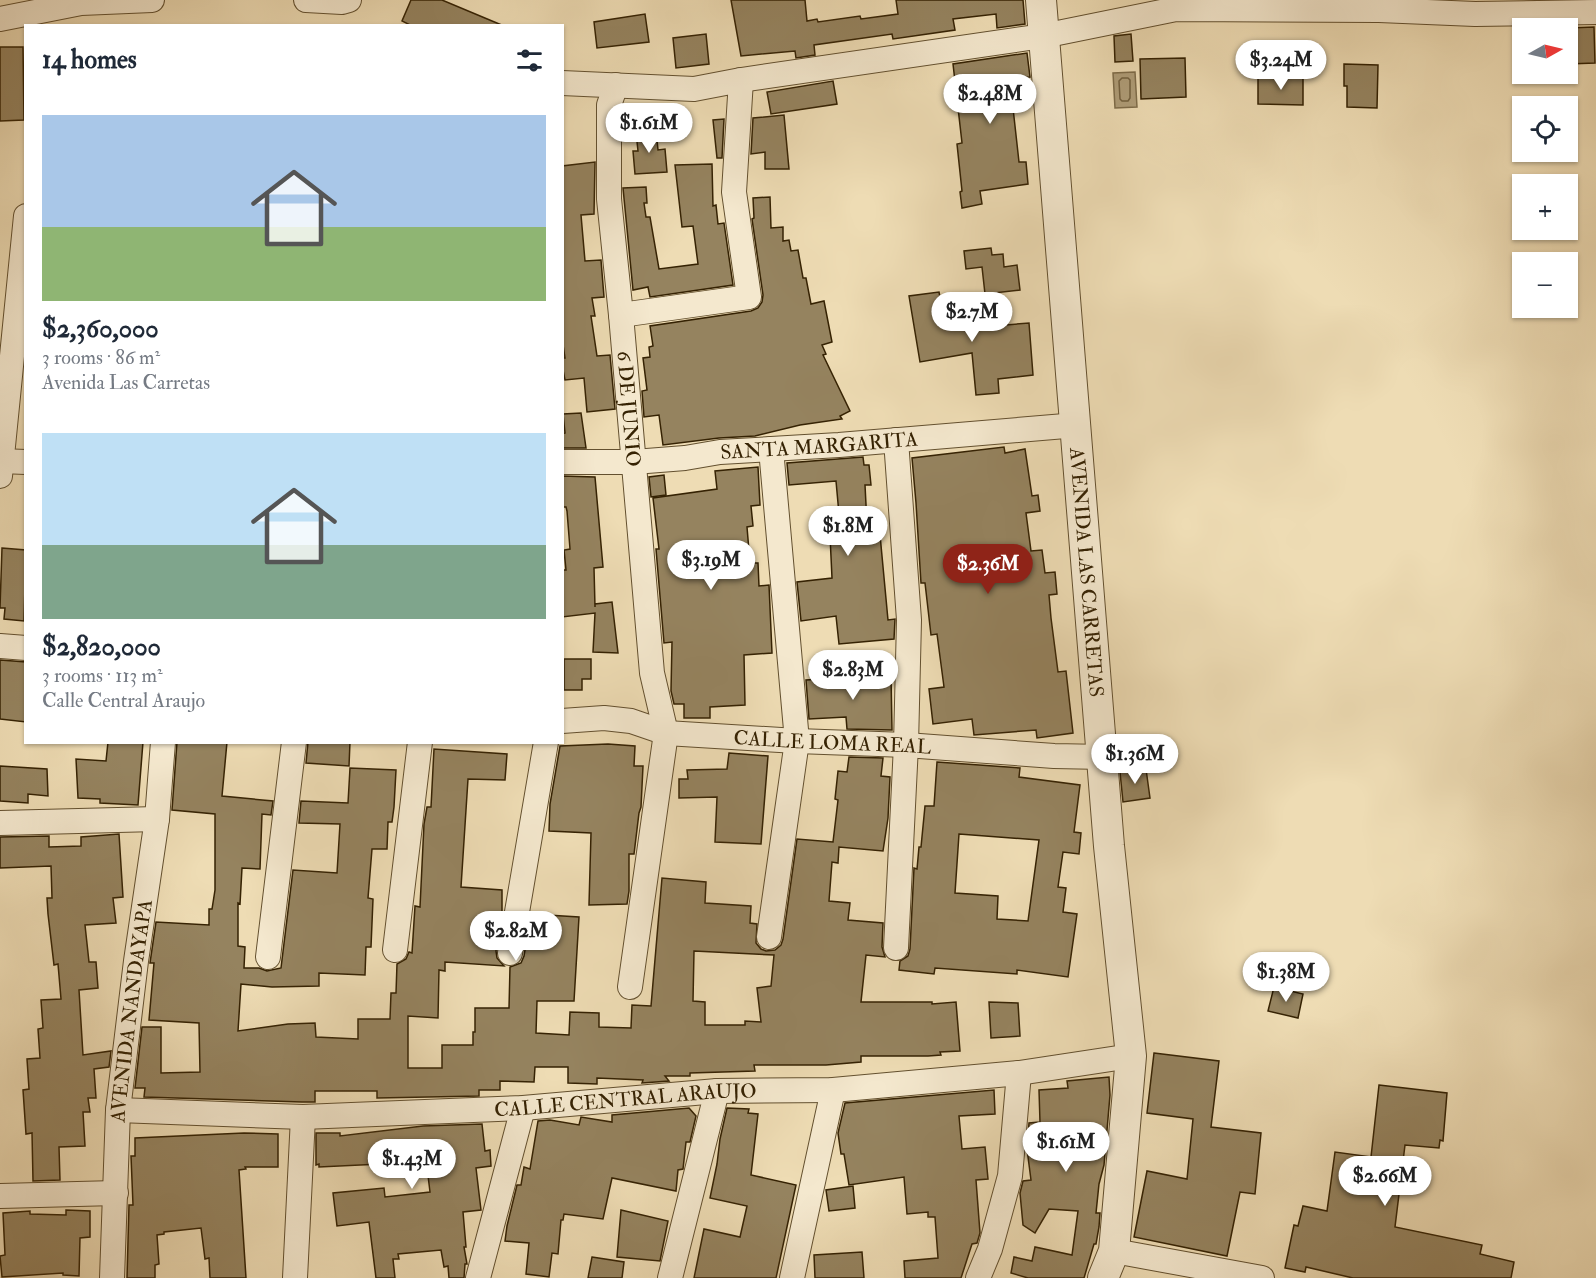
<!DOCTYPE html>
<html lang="en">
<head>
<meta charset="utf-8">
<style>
	:root { --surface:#fff; --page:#f2f2f3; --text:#1f2937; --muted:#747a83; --accent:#8f2418 }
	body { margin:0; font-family:"IM FELL Double Pica",serif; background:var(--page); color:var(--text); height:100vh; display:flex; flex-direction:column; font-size:22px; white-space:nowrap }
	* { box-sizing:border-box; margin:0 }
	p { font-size:20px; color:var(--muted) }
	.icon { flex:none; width:33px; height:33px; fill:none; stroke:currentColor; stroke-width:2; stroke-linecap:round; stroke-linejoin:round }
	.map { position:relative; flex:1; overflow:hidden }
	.panel { position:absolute; left:24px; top:24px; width:540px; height:720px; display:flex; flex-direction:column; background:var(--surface); border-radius:0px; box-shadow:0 2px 4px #0004 }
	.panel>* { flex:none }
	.needle { width:39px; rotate:82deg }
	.tools { position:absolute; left:1512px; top:18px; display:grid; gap:12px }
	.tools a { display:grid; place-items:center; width:66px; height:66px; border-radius:0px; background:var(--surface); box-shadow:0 2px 4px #0004; font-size:30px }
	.price { position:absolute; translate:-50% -51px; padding:0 14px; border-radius:21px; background:#fff; color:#222; font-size:20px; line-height:39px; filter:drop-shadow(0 2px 3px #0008) }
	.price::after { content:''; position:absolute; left:50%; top:36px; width:18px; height:14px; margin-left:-9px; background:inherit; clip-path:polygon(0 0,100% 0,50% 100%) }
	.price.active { background:var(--accent); color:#fff }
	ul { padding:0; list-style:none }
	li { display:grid; align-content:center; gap:12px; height:318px; padding:0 18px }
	li span { display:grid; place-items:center; height:186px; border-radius:0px; color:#555 }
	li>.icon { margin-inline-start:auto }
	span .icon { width:108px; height:108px; fill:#fffc; stroke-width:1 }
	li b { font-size:26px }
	h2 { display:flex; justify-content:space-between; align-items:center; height:72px; padding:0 18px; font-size:26px }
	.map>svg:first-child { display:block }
	.water { fill:#af9d78; stroke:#7e6c49; stroke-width:1.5 }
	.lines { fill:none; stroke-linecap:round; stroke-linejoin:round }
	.shore { stroke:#72603e; stroke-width:1.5 }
	.building { fill:#95835f; stroke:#352203; stroke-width:1.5; fill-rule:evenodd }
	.minor-casing { stroke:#63502f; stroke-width:26 }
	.tertiary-casing { stroke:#63502f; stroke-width:32 }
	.minor { stroke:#f4e8ce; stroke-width:24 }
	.tertiary { stroke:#f4e8ce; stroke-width:30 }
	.labels { text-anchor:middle; stroke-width:6; stroke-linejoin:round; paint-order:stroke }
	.street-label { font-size:20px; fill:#352203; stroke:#f4e8ce }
</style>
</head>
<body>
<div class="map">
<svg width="1596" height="1278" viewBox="0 0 1596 1278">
	<rect width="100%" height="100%" fill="#eedcb4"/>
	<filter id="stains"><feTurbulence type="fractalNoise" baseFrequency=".00333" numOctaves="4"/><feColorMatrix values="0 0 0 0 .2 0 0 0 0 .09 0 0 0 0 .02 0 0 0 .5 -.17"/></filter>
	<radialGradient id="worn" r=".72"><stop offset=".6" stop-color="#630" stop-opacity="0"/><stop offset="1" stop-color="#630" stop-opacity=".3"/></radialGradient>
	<path class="water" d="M1135 72 1137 107 1115 108 1113 73Z"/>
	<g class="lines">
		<path class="shore" d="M1122 78H1128L1130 80V98L1128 101H1122L1120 99 1119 81Z"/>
	</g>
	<g class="building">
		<path d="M411 0H442L504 26H412L402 21Z"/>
		<path d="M731 0H805L807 21 817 19 818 22 860 16 861 19 898 14 896 0H1023L1025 24 997 28 996 14 953 19 955 30 893 39 892 34 814 45 815 55 796 58 795 51 741 56Z"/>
		<path d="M645 14 649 42 597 48 594 22Z"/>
		<path d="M1594 27 1595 63 1568 64V28Z"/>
		<path d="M706 34 709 64 676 68 673 38Z"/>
		<path d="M1131 34 1133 61 1115 62 1114 36Z"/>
		<path d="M0 47H23L24 120 0 121Z"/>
		<path d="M1027 53 1030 77 1021 78 1025 107 1013 108 1019 162H1026L1028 184 980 191 982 204 962 208 960 192 962 191 957 144 962 143 953 64Z"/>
		<path d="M1185 58 1186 97 1141 99 1140 59Z"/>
		<path d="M1344 64 1378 65 1377 108 1347 107V86H1344Z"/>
		<path d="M1258 78H1303V105L1258 104Z"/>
		<path d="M833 81 837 104 771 114 767 92Z"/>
		<path d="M784 115 789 169H765V152L751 154 753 118Z"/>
		<path d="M724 119 722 158H717L713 120Z"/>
		<path d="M656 130 658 150 665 149 667 172 635 174 633 151H638L636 132Z"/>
		<path d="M595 162 594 214 581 215 585 261 601 260 604 297 592 298 595 316H591L597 356 610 355 615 409 587 412 584 378 565 380 562 365V358H565L562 338V166Z"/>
		<path d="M712 164 713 206 716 205 718 224 724 223 733 285 650 297 648 287 633 290 623 188 646 187 647 203H644L646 217H650L659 269 698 264 693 226 682 227 675 165Z"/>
		<path d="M770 197 771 228 783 227V241L789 240 791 251 798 250 803 278H806L811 304 824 301 832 342 822 345 826 354 823 355 850 411 840 416 842 419 800 425 755 436 719 438 663 445 659 415 644 417 642 391 647 390 643 358 650 357 649 347 653 346 650 326 751 311 758 308 762 302 763 295 752 219 754 218 753 198Z"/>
		<path d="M991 248 992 255 1003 254 1004 267 1017 265 1020 290 985 294 982 267 966 269 964 251Z"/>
		<path d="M939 292 945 323 994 319V326L1029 323 1033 375 998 379 999 393 976 395 972 353 920 362 909 296Z"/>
		<path d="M581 413 586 448H562V434L565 433 563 414Z"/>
		<path d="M1004 447 1005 453 1025 449 1032 496 1038 495 1040 511 1026 513 1031 551 1042 550 1045 573 1055 572 1057 594 1049 595 1051 618 1058 672 1066 671 1073 733 1037 738 1036 730 974 735 972 719 933 724 929 689 944 687 937 634 931 635 925 583H921L916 503 912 458Z"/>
		<path d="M863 457 864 465H869L871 485H865L867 524H879L888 620 895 619 894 639 839 644 836 616 801 621 797 582 832 578 829 514H839L836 481 789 485 787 463Z"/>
		<path d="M758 467 760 505 751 506 753 526 747 527 750 563H758L759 586 769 585 772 653 744 655 745 705 710 707V718H684V704H674L671 691 672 642 664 643 656 549H659L653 498 717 489 715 471Z"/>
		<path d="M664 475 666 495 651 497 649 477Z"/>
		<path d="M562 476 595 477 603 567 594 568 595 607V604L612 602 618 653 593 652 595 613 562 617V570H566L564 550 570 549 567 511 566 507H562Z"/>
		<path d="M2 548 26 550 24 621 4 619 5 608H0Z"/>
		<path d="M564 659H591V679H582V690H564Z"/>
		<path d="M0 660 26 662V722L0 719Z"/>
		<path d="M891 675 892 730 847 729 846 717 809 719 806 680Z"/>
		<path d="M108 742H143L138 805 100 803V799L78 798 76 759 106 761Z"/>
		<path d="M177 742H227L222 796 273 801 271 815 262 814 260 869 242 868 240 904 238 903V946L245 947 244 968H259L267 971 281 968 293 870 337 873 340 824 299 823 301 801 348 803 350 768 396 770 394 807 392 822H388L387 849H372L368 898 373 899 371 947H366L365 975 319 973V986L272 987 241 984 238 1031 288 1024 315 1023 316 1037 358 1039V1019H390L391 993H396L397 964 406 959 409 952 412 953 415 906 420 907 424 824 427 807H431L434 749 507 754 505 780 468 779 461 887 502 890V913L496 951 497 958 504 966 445 962V971L439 970 438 1018 408 1016V1068H442V1045H473V1032H475V1008H509L510 967 521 963 524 956 531 914 579 917 574 1001H537L536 1033 569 1035 570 1012 599 1013V1027L631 1028 632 1005 651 1006 662 878 706 882 705 903 751 906 750 923 757 924 756 943 761 949 766 951 775 950 781 945 783 939 797 839 833 842 838 800 835 799 838 771 847 772 849 757 883 758 881 776 890 777 888 818 883 851 839 847 838 863 832 862 829 901 850 903 848 920 883 923 882 947 885 957 866 955 861 1002H932V1004L956 1002 960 1051 940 1052 941 1055 928 1056H861V1062L826 1065H754L755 1071 690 1073V1076H665L669 1081 642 1083 643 1080 597 1078V1084L568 1083V1067H535L534 1082 500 1081V1090H479V1096L377 1098V1091H315V1102H302L144 1097 145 1088H135L142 1027H161V1073L200 1072 199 1023 149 1020 154 963H150L156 922 209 925V909H212L215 890V814L172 810ZM694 951 774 955 771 986 757 988 761 1022 745 1021V1025H705V1002L693 1001Z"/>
		<path d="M308 742H350L349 766 306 763Z"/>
		<path d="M608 744 635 746 634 766H643L641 807 639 813 634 854H629V891L627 904 589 905 591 833 549 831 550 804 560 746Z"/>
		<path d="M729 753 768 756 761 844 715 842 717 797 679 798V779H688L687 770 727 769Z"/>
		<path d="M937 762 1020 768 1019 777 1080 785 1074 832 1081 833 1079 854 1063 852 1058 887 1066 888 1063 912 1077 914 1068 977 1017 970V974L935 968 934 974 899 970 900 961 908 956 910 949 914 868 917 869 919 847H921L925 806H934ZM959 834 1039 840 1028 921 997 919 998 896 955 893Z"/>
		<path d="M0 766 47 769 48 796 28 794V803L0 801Z"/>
		<path d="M1146 769 1150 798 1123 802 1120 772Z"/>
		<path d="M119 834 123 897 113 898 116 923 85 925 89 962H96L98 988 79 990 83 1055 111 1051 109 1067 94 1069 96 1098H88L90 1112H83L85 1146 59 1147 60 1180 33 1181 32 1133 26 1134 23 1090 29 1089 27 1059 40 1058 38 1029 43 1028 41 1000 61 999 58 964 54 965 48 914 47 898H52L51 866 0 868V837L49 836V847L81 846V837Z"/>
		<path d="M1274 987 1303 994 1298 1018 1268 1011Z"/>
		<path d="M989 1002 1018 1003 1020 1036 991 1038Z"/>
		<path d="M1154 1053 1219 1061 1211 1127 1261 1133 1255 1194 1240 1192 1227 1256 1134 1237 1147 1171 1187 1179 1193 1119 1147 1113Z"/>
		<path d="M1109 1077 1110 1095 1104 1165 1099 1184 1096 1213H1100L1099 1227 1096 1244H1094L1084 1278H1028L1011 1273 1014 1257 1032 1261 1035 1247 1072 1255 1078 1211 1049 1209 1035 1233 1023 1225 1020 1193 1023 1181 1031 1180 1027 1149 1029 1123 1040 1122 1039 1090 1068 1088 1067 1081Z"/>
		<path d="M1379 1085 1447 1093 1443 1141 1440 1140 1439 1148 1405 1145 1395 1227 1482 1245 1480 1254 1514 1262 1511 1278H1353L1306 1267 1305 1272 1285 1268 1294 1225 1298 1226 1303 1206 1327 1211 1335 1152 1371 1157Z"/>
		<path d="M994 1090 995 1114 959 1116 962 1149 985 1147 988 1179 976 1180 980 1233 977 1243 972 1244 961 1278H905L904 1261 938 1258 935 1217H928V1212L907 1214 904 1177 849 1185 844 1154H841L838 1133 845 1103Z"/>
		<path d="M689 1108 696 1116 690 1142H686L683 1169 678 1170 676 1191 612 1178 603 1219 564 1214 563 1220H561L558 1254 552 1253 549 1277 526 1274 529 1243 505 1241 507 1226 517 1185H521L524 1167 530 1169 538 1121 550 1120 579 1125 581 1117 612 1122V1115Z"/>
		<path d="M727 1108 749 1109 748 1113 758 1114 751 1175 796 1185 776 1278H694L704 1229 740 1237 747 1206 710 1198 717 1164 720 1139Z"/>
		<path d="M482 1124 485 1151 490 1150 491 1166 476 1168 481 1210 463 1212 466 1247H464L467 1264H465L464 1278H449L448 1266 444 1267 441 1250 398 1254 399 1259H393L395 1278H376L369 1222 337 1226 333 1193 384 1188 385 1197 430 1192 426 1159 381 1164 319 1167V1164L316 1165V1133H340V1136L423 1126Z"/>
		<path d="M244 1133 278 1134V1167H245L246 1169 239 1170 246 1278H210L209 1258 205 1259 201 1228 164 1232V1234L157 1235 159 1264 155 1265V1278H127L129 1205H133L131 1156H135V1138Z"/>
		<path d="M853 1186 855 1208 829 1211 826 1190Z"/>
		<path d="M66 1210 90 1211V1237L80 1238 79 1276 63 1275V1273L2 1277 0 1256 5 1255 3 1213 30 1211V1214L66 1215Z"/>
		<path d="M621 1210 668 1221 660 1261 617 1257Z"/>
		<path d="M862 1252 864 1278H815L814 1255Z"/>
		<path d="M592 1257 624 1262 622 1278H588Z"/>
	</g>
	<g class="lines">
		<defs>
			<g id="minor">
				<path d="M306 0 342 2 349 0"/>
				<path d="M0 19 81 3 152 0"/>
				<path d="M562 83 694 89 741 80 1043 36 1176 9 1379 10 1475 14 1596 12"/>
				<path id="s1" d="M616 85 609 105V199L621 315 652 673 666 733 630 987"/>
				<path d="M621 315 749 297 734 192 741 80"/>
				<path d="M896 440 909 620 906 745 896 948"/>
				<path d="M0 461 26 462"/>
				<path id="s2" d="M562 462H634L685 458 720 452 839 445 1077 425"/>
				<path d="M0 476 26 216"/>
				<path d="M0 646 26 648"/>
				<path id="s3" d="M562 721 604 718 631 721 666 733 797 741 906 745 1054 756 1104 757"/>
				<path d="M0 823 157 819"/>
				<path d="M769 937 797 741 771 449"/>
				<path d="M395 950 420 742"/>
				<path d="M510 953 546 742"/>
				<path d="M268 957 294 742"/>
				<path id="s4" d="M118 1110 303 1117 523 1108 717 1091 833 1090 1019 1073 1131 1056"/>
				<path d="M0 1196 116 1193"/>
				<path d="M1114 1251 1262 1278"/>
				<path id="s5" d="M112 1278 118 1110 136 961 157 819 163 742"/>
				<path d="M295 1278 303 1117"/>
				<path d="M478 1278 523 1108"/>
				<path d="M670 1278 717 1091"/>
				<path d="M792 1278 833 1090"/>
				<path d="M978 1278 990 1249 1010 1176 1019 1073"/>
			</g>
			<g id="tertiary">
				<path id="s6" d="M1041 0 1109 846 1131 1056 1114 1251 1103 1278"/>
			</g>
		</defs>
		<use href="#minor" class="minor-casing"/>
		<use href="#tertiary" class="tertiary-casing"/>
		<use href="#minor" class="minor"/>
		<use href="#tertiary" class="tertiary"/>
	</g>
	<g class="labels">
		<g class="street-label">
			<text dy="7" stroke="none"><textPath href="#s1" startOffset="326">6 DE JUNIO</textPath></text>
			<text dy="7" stroke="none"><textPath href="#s2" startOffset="258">SANTA MARGARITA</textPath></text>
			<text dy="7" stroke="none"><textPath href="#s6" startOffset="574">AVENIDA LAS CARRETAS</textPath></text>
			<text dy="7" stroke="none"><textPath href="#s3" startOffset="273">CALLE LOMA REAL</textPath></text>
			<text dy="7" stroke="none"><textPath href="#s5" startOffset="268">AVENIDA NANDAYAPA</textPath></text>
			<text dy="7" stroke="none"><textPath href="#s4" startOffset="508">CALLE CENTRAL ARAUJO</textPath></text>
		</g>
	</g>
	<rect width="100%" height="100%" filter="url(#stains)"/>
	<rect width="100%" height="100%" fill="url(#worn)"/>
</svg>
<div class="tools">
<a><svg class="needle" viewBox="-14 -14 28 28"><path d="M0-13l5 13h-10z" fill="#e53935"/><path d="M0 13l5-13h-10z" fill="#747a83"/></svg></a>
<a><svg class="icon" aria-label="locate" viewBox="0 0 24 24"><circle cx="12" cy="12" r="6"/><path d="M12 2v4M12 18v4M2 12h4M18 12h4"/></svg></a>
<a>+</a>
<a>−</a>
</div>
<b class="price" style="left:1281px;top:91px">$3.24M</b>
<b class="price" style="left:990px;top:125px">$2.48M</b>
<b class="price" style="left:649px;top:154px">$1.61M</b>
<b class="price" style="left:972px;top:343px">$2.7M</b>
<b class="price" style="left:848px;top:557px">$1.8M</b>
<b class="price" style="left:711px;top:591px">$3.19M</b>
<b class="price active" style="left:988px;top:595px">$2.36M</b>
<b class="price" style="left:853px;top:701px">$2.83M</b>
<b class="price" style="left:1135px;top:785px">$1.36M</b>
<b class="price" style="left:516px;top:962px">$2.82M</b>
<b class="price" style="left:1286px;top:1003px">$1.38M</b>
<b class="price" style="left:1066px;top:1173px">$1.61M</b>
<b class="price" style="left:412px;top:1190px">$1.43M</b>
<b class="price" style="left:1385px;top:1207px">$2.66M</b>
<section class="panel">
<h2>14 homes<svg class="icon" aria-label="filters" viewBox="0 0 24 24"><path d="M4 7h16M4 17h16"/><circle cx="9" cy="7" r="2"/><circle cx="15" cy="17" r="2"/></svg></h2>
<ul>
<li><span style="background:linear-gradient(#a9c7e8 60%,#8fb573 0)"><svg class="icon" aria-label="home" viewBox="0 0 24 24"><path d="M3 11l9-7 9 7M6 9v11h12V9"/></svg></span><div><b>$2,360,000</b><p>3 rooms · 86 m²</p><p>Avenida Las Carretas</p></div></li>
<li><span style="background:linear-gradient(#bfe0f5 60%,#7fa58c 0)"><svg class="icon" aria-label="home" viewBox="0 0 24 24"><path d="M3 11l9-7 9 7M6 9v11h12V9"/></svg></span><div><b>$2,820,000</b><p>3 rooms · 113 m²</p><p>Calle Central Araujo</p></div></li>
</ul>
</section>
</div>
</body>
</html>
